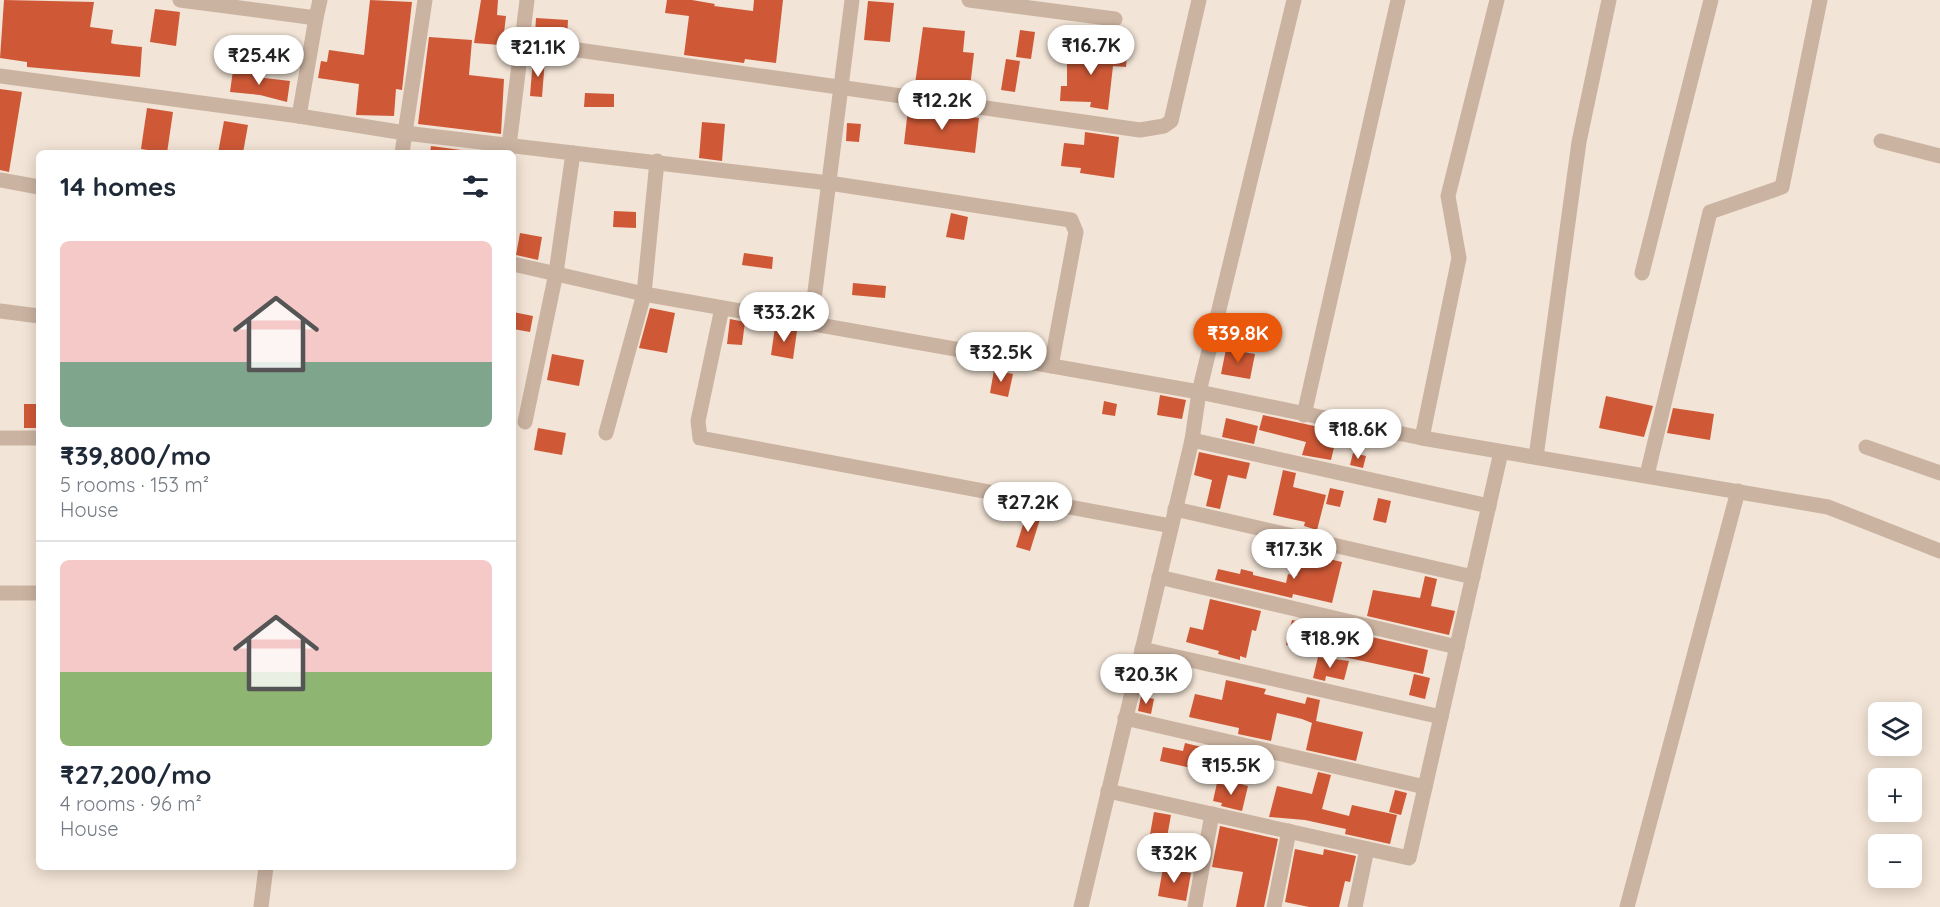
<!DOCTYPE html>
<html lang="en">
<head>
<meta charset="utf-8">
<style>
	:root { --surface:#fff; --page:#f6f6f7; --text:#1f2937; --muted:#747a83; --line:#e0e1e3; --accent:#ea580c }
	body { margin:0; font-family:Quicksand,sans-serif; background:var(--page); color:var(--text); height:100vh; display:flex; flex-direction:column; font-size:22px; white-space:nowrap }
	* { box-sizing:border-box; margin:0 }
	p { font-size:20px; color:var(--muted) }
	.icon { flex:none; width:33px; height:33px; fill:none; stroke:currentColor; stroke-width:2; stroke-linecap:round; stroke-linejoin:round }
	.map { position:relative; flex:1; overflow:hidden }
	.side { position:absolute; left:36px; top:150px; width:480px; height:720px; display:flex; flex-direction:column; background:var(--surface); border-radius:9px; box-shadow:0 3px 15px #0003 }
	.side>* { flex:none }
	.controls { position:absolute; left:1868px; top:702px; display:grid; gap:12px }
	.controls a { display:grid; place-items:center; width:54px; height:54px; border-radius:9px; background:var(--surface); box-shadow:0 3px 15px #0003; font-size:30px }
	.price { position:absolute; translate:-50% -51px; padding:0 14px; border-radius:21px; background:#fff; color:#222; font-size:20px; line-height:39px; filter:drop-shadow(0 2px 3px #0008) }
	.price::after { content:''; position:absolute; left:50%; top:36px; width:18px; height:14px; margin-left:-9px; background:inherit; clip-path:polygon(0 0,100% 0,50% 100%) }
	.price.active { background:var(--accent); color:#fff }
	ul { padding:0; list-style:none }
	li { display:grid; align-content:center; gap:12px; height:318px; padding:0 24px }
	li+li { border-top:2px solid var(--line) }
	li span { display:grid; place-items:center; height:186px; border-radius:9px; color:#555 }
	li>.icon { margin-inline-start:auto }
	span .icon { width:108px; height:108px; fill:#fffc; stroke-width:1 }
	li b { font-size:26px }
	h2 { display:flex; justify-content:space-between; align-items:center; height:72px; padding:0 24px; font-size:26px }
	.map>svg:first-child { display:block }
	.building { fill:#cf5937 }
	.lines { fill:none; stroke-linecap:round; stroke-linejoin:round }
	.street { stroke:#cbb3a1; stroke-width:15 }
</style>
</head>
<body>
<div class="map">
<svg width="1940" height="907" viewBox="0 0 1940 907">
	<rect width="100%" height="100%" fill="#f2e4d6"/>
	<g class="building">
		<path d="M4 0 94 2 90 27 113 30 111 43 114 44 142 47 140 77 27 67V62L0 58Z"/>
		<path d="M370 0 412 2 402 90 396 89 394 116 356 115 359 84 318 78 321 61 327 62 329 50 364 55Z"/>
		<path d="M481 0H498L497 15 506 16 504 33H513L512 46 474 43Z"/>
		<path d="M667 0H692L715 4 714 6 753 11 754 0H783L776 63 745 59 744 63 684 55 689 16 665 13Z"/>
		<path d="M868 1 894 3 890 42 864 40Z"/>
		<path d="M155 9 180 12 176 46 150 42Z"/>
		<path d="M536 18 568 20 567 39 535 34Z"/>
		<path d="M923 27 965 31 963 52 974 53 969 96 940 92 941 86 915 84Z"/>
		<path d="M1020 30 1035 32 1031 59 1016 57Z"/>
		<path d="M429 37 472 40 469 75 504 79 501 134 418 124Z"/>
		<path d="M1100 49 1127 54 1126 67 1113 66 1108 110 1090 107 1091 102 1060 101 1061 86H1067V50Z"/>
		<path d="M533 58 545 59 542 97 530 96Z"/>
		<path d="M1006 59 1020 61 1015 92 1001 90Z"/>
		<path d="M233 70 256 73V77L290 81 287 102 260 95 230 92Z"/>
		<path d="M0 89 22 92 9 172 0 170Z"/>
		<path d="M585 93 614 94V107H584Z"/>
		<path d="M147 108 173 112 167 153 141 149Z"/>
		<path d="M908 109 979 118 975 153 904 144Z"/>
		<path d="M224 121 248 125 243 153H218Z"/>
		<path d="M702 122 725 124 722 161 699 158Z"/>
		<path d="M847 123 861 124 859 142 846 141Z"/>
		<path d="M1085 132 1119 137 1114 178 1080 173 1081 168 1061 166 1064 143 1084 145Z"/>
		<path d="M431 146 461 150V153H430Z"/>
		<path d="M614 211 636 212V228L613 227Z"/>
		<path d="M951 213 968 217 964 240 946 237Z"/>
		<path d="M520 233 542 237 538 260 516 255Z"/>
		<path d="M744 253 773 257 772 269 742 265Z"/>
		<path d="M853 283 886 286 885 298 852 295Z"/>
		<path d="M650 308 675 313 667 353 639 348Z"/>
		<path d="M513 312 533 316 530 332 513 329Z"/>
		<path d="M730 319 745 322 742 345 727 344Z"/>
		<path d="M775 327 797 331 793 359 771 355Z"/>
		<path d="M1226 349 1255 354 1250 379 1221 374Z"/>
		<path d="M552 354 584 360 579 386 547 380Z"/>
		<path d="M994 370 1013 374 1008 397 990 393Z"/>
		<path d="M1160 395 1186 400 1182 419 1157 415Z"/>
		<path d="M1606 396 1653 406 1644 437 1599 428Z"/>
		<path d="M1104 401 1117 404 1115 416 1102 414Z"/>
		<rect x="24" y="404" width="15" height="24"/>
		<path d="M1673 408 1714 414 1710 440 1667 433Z"/>
		<path d="M1263 415 1338 431 1331 460 1302 455 1306 442 1259 430Z"/>
		<path d="M1226 418 1258 426 1254 444 1222 437Z"/>
		<path d="M538 428 566 433 562 455 534 450Z"/>
		<path d="M1199 452 1250 463 1246 479 1228 475 1220 509 1206 506 1212 480 1194 475Z"/>
		<path d="M1353 453 1366 456 1363 468 1350 465Z"/>
		<path d="M1283 470 1296 473 1293 487 1326 495 1317 530 1304 526 1305 522 1273 515Z"/>
		<path d="M1330 488 1344 491 1340 507 1326 504Z"/>
		<path d="M1378 498 1391 501 1386 523 1373 520Z"/>
		<path d="M1026 515 1040 519 1030 551 1016 547Z"/>
		<path d="M1303 553 1342 562 1332 603 1293 594 1292 598 1215 580 1218 569 1240 574 1241 569 1253 572V575L1286 583 1288 574 1297 576Z"/>
		<path d="M1425 576 1437 579 1431 606 1455 611 1449 635 1367 616 1373 590 1420 598Z"/>
		<path d="M1210 599 1261 611 1256 631 1252 630 1246 658 1240 656V660L1218 654 1219 651 1186 642 1190 627 1203 630Z"/>
		<path d="M1292 620 1307 623 1300 648 1286 645Z"/>
		<path d="M1350 632 1428 650 1423 674 1344 657Z"/>
		<path d="M1318 657 1349 661 1344 680 1326 676 1325 681 1313 678Z"/>
		<path d="M1414 674 1430 678 1425 699 1409 695Z"/>
		<path d="M1226 680 1266 689 1264 694 1305 704 1307 697 1320 700 1316 721 1363 732 1356 761 1306 750 1312 723 1302 719 1277 713 1271 741 1238 734 1239 728 1189 717 1195 694 1222 700Z"/>
		<path d="M1141 696 1154 699 1151 714 1138 711Z"/>
		<path d="M1185 743 1214 750 1209 772 1160 761 1163 747 1183 751Z"/>
		<path d="M1318 772 1331 775 1322 809 1349 816 1352 805 1397 815 1390 844 1345 834 1346 829 1305 820 1269 817 1277 786 1312 794Z"/>
		<path d="M1234 782 1248 786 1242 811 1221 806 1222 803 1213 801 1217 783 1233 787Z"/>
		<path d="M1395 790 1407 793 1401 815 1389 812Z"/>
		<path d="M1154 812 1171 815 1166 843 1149 840Z"/>
		<path d="M1220 826 1278 839 1264 907H1236L1243 872 1212 867Z"/>
		<path d="M1295 849 1323 855 1324 849 1356 856 1350 882 1345 881 1339 907H1309L1285 902Z"/>
		<path d="M1163 868 1191 873 1186 901 1158 896Z"/>
	</g>
	<g class="lines">
		<g class="street">
			<path d="M180 0 316 18 320 0"/>
			<path d="M969 0 1115 19"/>
			<path d="M522 42 1140 130 1164 126 1171 121 1199 0"/>
			<path d="M0 76 299 116 405 133 425 0"/>
			<path d="M299 116 316 18"/>
			<path d="M1881 141 1940 156"/>
			<path d="M509 146 527 0"/>
			<path d="M402 153 405 133 573 153 556 273 525 422"/>
			<path d="M573 153 829 183 1071 220 1076 232 1051 366"/>
			<path d="M0 180 39 187"/>
			<path d="M513 264 644 294 1199 392 1422 438 1828 507 1940 551"/>
			<path d="M1642 273 1711 0"/>
			<path d="M722 308 698 421 700 438 1171 526"/>
			<path d="M0 311 39 316"/>
			<path d="M811 323 852 0"/>
			<path d="M1304 415 1398 0"/>
			<path d="M606 433 644 294 657 161"/>
			<path d="M0 438H39"/>
			<path d="M1422 438 1459 258 1448 196 1497 0"/>
			<path d="M1192 440 1489 506"/>
			<path d="M1866 447 1940 473"/>
			<path d="M1536 457 1579 142 1609 0"/>
			<path d="M1647 475 1710 212 1782 187 1820 0"/>
			<path d="M1175 509 1473 577"/>
			<path d="M1159 577 1457 647"/>
			<path d="M0 593H39"/>
			<path d="M1142 649 1441 717"/>
			<path d="M1125 718 1425 787"/>
			<path d="M1108 791 1409 858 1501 452"/>
			<path d="M261 907 266 867"/>
			<path d="M1081 907 1192 440 1199 392 1294 0"/>
			<path d="M1195 907 1212 814"/>
			<path d="M1274 907 1289 831"/>
			<path d="M1355 907 1367 849"/>
			<path d="M1627 907 1738 491"/>
		</g>
	</g>
</svg>
<div class="controls">
<a><svg class="icon" aria-label="layers" viewBox="0 0 24 24"><path d="M12 4l9 5-9 5-9-5zM3 14l9 5 9-5"/></svg></a>
<a>+</a>
<a>−</a>
</div>
<b class="price" style="left:1091px;top:76px">₹16.7K</b>
<b class="price" style="left:538px;top:78px">₹21.1K</b>
<b class="price" style="left:259px;top:86px">₹25.4K</b>
<b class="price" style="left:942px;top:131px">₹12.2K</b>
<b class="price" style="left:784px;top:343px">₹33.2K</b>
<b class="price active" style="left:1238px;top:364px">₹39.8K</b>
<b class="price" style="left:1001px;top:383px">₹32.5K</b>
<b class="price" style="left:1358px;top:460px">₹18.6K</b>
<b class="price" style="left:1028px;top:533px">₹27.2K</b>
<b class="price" style="left:1294px;top:580px">₹17.3K</b>
<b class="price" style="left:1330px;top:669px">₹18.9K</b>
<b class="price" style="left:1146px;top:705px">₹20.3K</b>
<b class="price" style="left:1231px;top:796px">₹15.5K</b>
<b class="price" style="left:1174px;top:884px">₹32K</b>
<section class="side">
<h2>14 homes<svg class="icon" aria-label="filters" viewBox="0 0 24 24"><path d="M4 7h16M4 17h16"/><circle cx="9" cy="7" r="2"/><circle cx="15" cy="17" r="2"/></svg></h2>
<ul>
<li><span style="background:linear-gradient(#f6c9c9 65%,#7fa58c 0)"><svg class="icon" aria-label="home" viewBox="0 0 24 24"><path d="M3 11l9-7 9 7M6 9v11h12V9"/></svg></span><div><b>₹39,800/mo</b><p>5 rooms · 153 m²</p><p>House</p></div></li>
<li><span style="background:linear-gradient(#f6c9c9 60%,#8fb573 0)"><svg class="icon" aria-label="home" viewBox="0 0 24 24"><path d="M3 11l9-7 9 7M6 9v11h12V9"/></svg></span><div><b>₹27,200/mo</b><p>4 rooms · 96 m²</p><p>House</p></div></li>
</ul>
</section>
</div>
</body>
</html>
